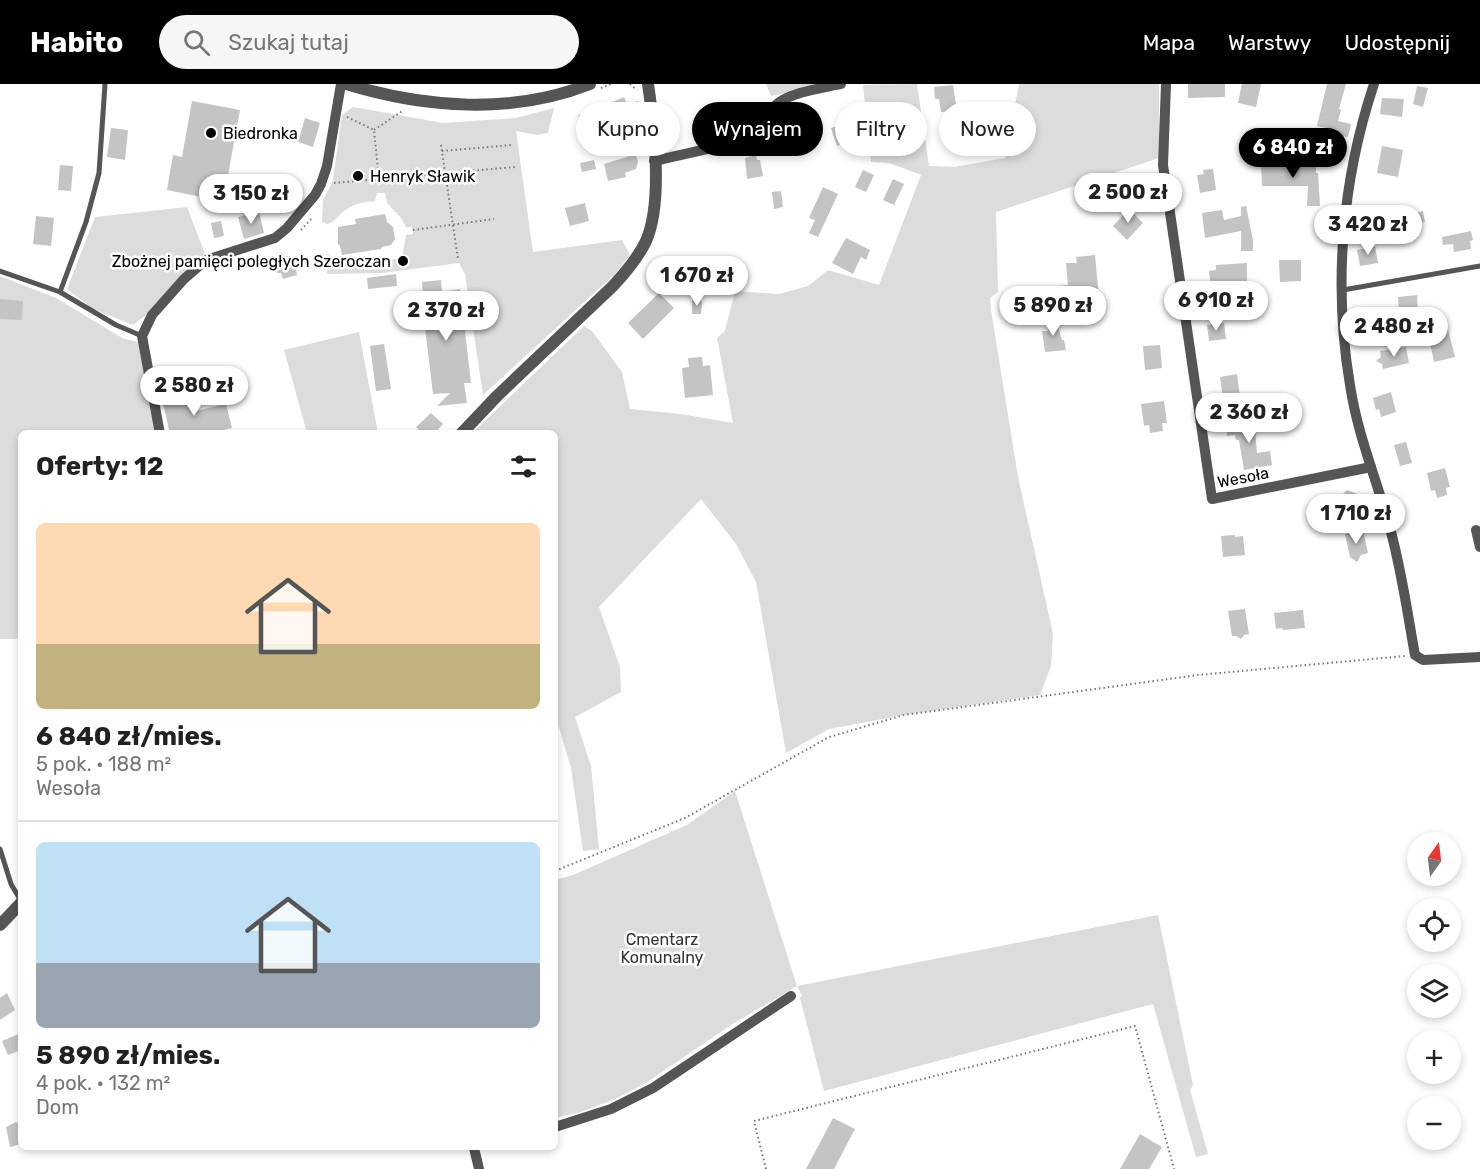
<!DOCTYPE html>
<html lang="pl">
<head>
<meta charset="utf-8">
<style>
	:root { --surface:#fff; --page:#f6f6f6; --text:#222; --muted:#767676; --line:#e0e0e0; --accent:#000 }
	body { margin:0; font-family:Rubik,sans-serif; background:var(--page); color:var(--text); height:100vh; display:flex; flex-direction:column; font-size:22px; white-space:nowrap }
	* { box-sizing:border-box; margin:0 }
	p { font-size:20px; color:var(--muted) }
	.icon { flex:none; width:33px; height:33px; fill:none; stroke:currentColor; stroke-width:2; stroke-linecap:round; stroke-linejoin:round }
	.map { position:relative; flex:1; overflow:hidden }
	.sheet { position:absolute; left:18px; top:346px; width:540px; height:720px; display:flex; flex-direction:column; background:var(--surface); border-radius:9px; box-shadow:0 3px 9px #0003 }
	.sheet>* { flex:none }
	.hud { position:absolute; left:576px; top:18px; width:570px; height:54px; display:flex; gap:12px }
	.needle { width:39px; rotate:14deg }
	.controls { position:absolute; left:1407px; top:748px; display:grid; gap:12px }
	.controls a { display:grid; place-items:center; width:54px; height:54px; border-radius:50%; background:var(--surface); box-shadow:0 3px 9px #0003; font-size:30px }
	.price { position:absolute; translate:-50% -51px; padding:0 14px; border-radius:21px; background:#fff; color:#222; font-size:20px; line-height:39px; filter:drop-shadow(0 2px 3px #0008) }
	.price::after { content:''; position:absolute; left:50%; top:36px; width:18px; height:14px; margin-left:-9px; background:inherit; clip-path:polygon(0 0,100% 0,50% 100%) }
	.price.active { background:var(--accent); color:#fff }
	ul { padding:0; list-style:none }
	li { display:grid; align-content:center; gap:12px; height:318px; padding:0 18px }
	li+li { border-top:2px solid var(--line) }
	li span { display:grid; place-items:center; height:186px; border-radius:9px; color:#555 }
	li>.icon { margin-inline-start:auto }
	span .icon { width:108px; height:108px; fill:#fffc; stroke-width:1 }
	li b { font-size:26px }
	h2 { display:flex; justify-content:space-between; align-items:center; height:72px; padding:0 18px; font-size:26px }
	.chip { padding:0 21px; border-radius:27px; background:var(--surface); box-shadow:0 3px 9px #0003; font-size:21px; line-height:54px }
	.chip.active { background:var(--accent); color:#fff }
	header { display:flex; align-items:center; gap:36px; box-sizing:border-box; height:84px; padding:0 30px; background:var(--accent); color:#fff }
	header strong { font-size:28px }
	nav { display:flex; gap:33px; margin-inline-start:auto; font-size:21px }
	.search { width:420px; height:54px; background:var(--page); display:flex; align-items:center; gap:15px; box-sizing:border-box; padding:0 21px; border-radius:33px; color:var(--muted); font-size:22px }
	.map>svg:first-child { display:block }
	.green { fill:#dcdcdc }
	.building { fill:#c4c4c4 }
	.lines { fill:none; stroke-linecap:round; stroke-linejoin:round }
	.path { stroke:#777; stroke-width:2; stroke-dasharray:1.5 3; stroke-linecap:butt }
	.service { stroke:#555; stroke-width:5 }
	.minor { stroke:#555; stroke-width:10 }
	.tertiary { stroke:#555; stroke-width:12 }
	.poi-dot { fill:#000; stroke:#fff; stroke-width:2 }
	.labels { text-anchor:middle; stroke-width:5; stroke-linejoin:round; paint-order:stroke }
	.poi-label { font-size:16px; fill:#000; stroke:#fff; text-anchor:start }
	.street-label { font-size:16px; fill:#000; stroke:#fff }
	.park-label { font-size:16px; fill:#333; stroke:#fff }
</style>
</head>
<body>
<header>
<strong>Habito</strong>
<div class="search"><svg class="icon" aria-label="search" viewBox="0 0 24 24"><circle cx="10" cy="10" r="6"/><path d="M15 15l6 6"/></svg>Szukaj tutaj</div>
<nav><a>Mapa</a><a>Warstwy</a><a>Udostępnij</a></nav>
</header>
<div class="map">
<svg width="1480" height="1085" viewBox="0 0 1480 1085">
	<rect width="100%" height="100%" fill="#fff"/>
	<g class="green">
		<path d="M766 0H827L771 12Z"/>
		<path d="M917 0 929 82 954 83 1005 74 1019 0H1159V74L996 128 998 208 990 214 991 226 1018 393 1053 550 1051 582 1040 611 904 631 829 645 786 669 756 498 736 460 701 415 599 523 620 583 621 608 575 633 591 682 599 765 583 767 571 684 555 630V350H471L584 242 592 247 622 288 630 325 681 330 733 339 717 254 725 247 735 207 779 210 808 202 828 186 879 201 921 91 889 79 871 78 863 1Z"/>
		<path d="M353 23 443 39 516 34 554 24 548 49 537 51 516 47 533 168 622 156 630 171 616 189 483 311 465 190 459 179 382 189 327 190 326 170C334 171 338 180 347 181 364 183 385 178 402 173L406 151 413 150 412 143H406L401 134 387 119 385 109H377L375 117C366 118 355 119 347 125 338 130 339 135 328 140L322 138 323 116 329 105 333 95 342 31Z"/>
		<path d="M187 123 205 170 147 230 133 241 93 225 67 205 95 133Z"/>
		<path d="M0 192 56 214 122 254 138 258 156 349 21 350V550L16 555H0Z"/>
		<path d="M359 248 378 349H307L284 266Z"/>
		<path d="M735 707 797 902 1158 831 1193 1001 1190 1006 1208 1070 1196 1073 1153 920 824 1007 800 914 802 912 797 902 731 941 646 999 613 1016 581 1028 555 1034V796L573 791 687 741Z"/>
	</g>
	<g class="building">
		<path d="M1188 0H1225V13L1188 14Z"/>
		<path d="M1242 0H1261L1256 23 1238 19Z"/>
		<path d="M1327 0H1346L1339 25 1341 26 1338 37 1351 40 1348 53 1335 51 1336 46 1317 42Z"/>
		<path d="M953 1 957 27 941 28 939 15H935L934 3Z"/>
		<path d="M1417 2 1428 4 1423 23 1413 20Z"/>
		<path d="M624 13 627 20 638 17 639 22 630 26 632 29 616 37 614 33 594 42 595 44 582 47 578 31 610 24 608 20Z"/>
		<path d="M1382 14 1404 15 1402 33 1380 30Z"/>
		<path d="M192 17 240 26 228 91 211 95 216 116 167 106 173 71 182 73Z"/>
		<path d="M749 21 764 25 760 36 745 32 747 39 729 43 724 27Z"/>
		<path d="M305 34 320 39 313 63 298 58Z"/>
		<path d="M848 38 856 60 846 63 845 59 837 62 831 44Z"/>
		<path d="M111 44 128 46 125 76 107 73Z"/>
		<path d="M961 51V61L947 62 946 52Z"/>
		<path d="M1382 62 1403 66 1398 93 1377 89Z"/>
		<path d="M636 70 638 78 636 85 625 89 626 93 608 97 604 80Z"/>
		<path d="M756 71 757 76H760L763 92 747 95 745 74Z"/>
		<path d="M594 76 596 85 582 88 580 79Z"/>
		<path d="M1261 79H1282V82H1304L1308 79 1311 82H1316V89H1318L1320 122H1307L1308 102H1262Z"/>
		<path d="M60 81 73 82 71 107 58 106Z"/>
		<path d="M1213 85 1216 106 1200 109 1197 91 1204 90 1203 86Z"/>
		<path d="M863 86 874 91 866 108 855 103Z"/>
		<path d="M893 95 904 100 894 121 883 116Z"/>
		<path d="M823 103 838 110 818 153 809 149 815 136 809 134Z"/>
		<path d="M781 107 783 123 774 125 772 108Z"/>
		<path d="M585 119 589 137 570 142 565 124Z"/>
		<path d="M1246 122 1253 156V167H1241V147L1205 154 1202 129 1222 126 1224 136 1241 132V123Z"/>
		<path d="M1129 125 1143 139 1127 156 1113 142Z"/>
		<path d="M1423 127 1425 138 1414 140 1413 129Z"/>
		<path d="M259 128 264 149 244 155 238 133Z"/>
		<path d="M385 130 387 138 393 143 395 155 391 161 382 163 381 165 342 171 340 162 338 160V143L356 140 355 135Z"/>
		<path d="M36 132 54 134 51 162 33 160Z"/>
		<path d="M221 137 224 152 214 154 211 139Z"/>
		<path d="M1471 147 1473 156 1470 157 1471 165 1454 168 1453 160 1443 161 1442 153Z"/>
		<path d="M846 154 870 166 866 176 861 173 853 190 832 179Z"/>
		<path d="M1375 162 1378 179 1360 182 1357 166Z"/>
		<path d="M1095 171 1099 214 1051 218 1049 203 1068 201 1066 179H1077L1076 173Z"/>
		<path d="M288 172 296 173 299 184 296 185 297 191 283 195 281 189H277L274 179 278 178V175Z"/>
		<path d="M1279 176H1301V197L1280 198Z"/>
		<path d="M1247 179V199L1227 200 1228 203 1211 205 1209 187 1216 186V181Z"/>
		<path d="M396 190 397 202 368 205 367 194Z"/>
		<path d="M441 196 442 208 460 205 471 299H464L467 319 437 322 450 309 433 310 421 210H423L422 198Z"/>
		<path d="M659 209 674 224 643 255 628 239Z"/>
		<path d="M1417 211 1418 228 1399 230 1398 213Z"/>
		<path d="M0 215 23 217 22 236 0 235Z"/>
		<path d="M692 216 702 217 701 230H692Z"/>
		<path d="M1058 234 1059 246 1062 256H1064L1066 266 1045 268 1042 247H1048L1046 236Z"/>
		<path d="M1224 239 1226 255 1209 257 1207 241Z"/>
		<path d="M1448 245 1455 273 1434 278 1428 249Z"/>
		<path d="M384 260 391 305 376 307 370 262Z"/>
		<path d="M1160 261 1162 284 1145 286 1143 262Z"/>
		<path d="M1406 263 1409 279 1383 285 1382 280 1376 277 1381 273 1380 267Z"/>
		<path d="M702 273 703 282 710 281 713 311 685 314 682 284 689 283 688 274Z"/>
		<path d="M1237 290 1240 313 1223 315 1220 293Z"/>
		<path d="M191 308 196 327 226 320 232 344 207 350H170L162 315Z"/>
		<path d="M1391 308 1396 328 1381 333 1379 325 1376 326 1373 314Z"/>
		<path d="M1164 317 1167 339H1162L1163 347 1150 349 1149 341 1144 342 1141 320Z"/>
		<path d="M431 329 443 340 434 350H423L416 343Z"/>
		<path d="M1258 336 1259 345 1255 346 1257 369 1270 367 1272 381 1244 386 1239 356H1236L1235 351 1227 352 1226 339Z"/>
		<path d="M1406 358 1412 379 1400 382 1394 361Z"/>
		<path d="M1445 384 1450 403 1446 404 1447 411 1437 414 1435 406 1431 407 1427 389Z"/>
		<path d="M1347 406 1363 412 1366 426 1351 429 1349 423 1341 425 1338 415Z"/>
		<path d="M1363 447 1368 469 1361 471 1357 478 1350 473 1345 450Z"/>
		<path d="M1235 451V453L1243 452 1245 471 1223 473 1221 452Z"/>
		<path d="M1245 525 1249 550 1244 551 1241 555 1236 552H1232L1228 527Z"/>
		<path d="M1303 526 1305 544 1283 546 1282 544 1276 545 1274 529Z"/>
		<path d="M7 909 15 926 0 936V914Z"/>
		<path d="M21 949V966L8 971 2 957Z"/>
		<path d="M833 1034 855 1045 834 1085H806Z"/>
		<path d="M16 1038 21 1041V1060L10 1063 6 1043Z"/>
		<path d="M1140 1050 1162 1063 1149 1085H1120Z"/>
	</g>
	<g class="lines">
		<g class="path">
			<path d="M630 0 637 6"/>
			<path d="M601 4 611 0"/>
			<path d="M347 33 374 46 379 96"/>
			<path d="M374 46 404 26"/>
			<path d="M441 61 458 175"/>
			<path d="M442 67 512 61"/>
			<path d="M334 99 515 83"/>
			<path d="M301 146 311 135"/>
			<path d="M413 146 494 135"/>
			<path d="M555 787 685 734 829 653 904 631 1198 591 1405 572"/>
			<path d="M766 1085 754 1037 1135 942 1174 1085"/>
		</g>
		<g class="service">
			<path d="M0 187 60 208 116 241 142 252"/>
			<path d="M1343 206 1480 182"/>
			<path d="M60 208 86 138 99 89 105 0"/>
			<path d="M0 765 11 800 21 817"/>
		</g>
		<g class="minor">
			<path d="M1166 0 1163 81 1212 415 1371 383"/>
			<path d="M1374 0C1342 96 1333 201 1350 301 1357 348 1375 392 1388 437 1401 481 1407 527 1415 571L1423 576 1480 573"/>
			<path d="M654 77 729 60 760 57C768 47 766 36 772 26 780 9 824 4 841 0"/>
			<path d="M160 350 142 252 152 231 184 195 206 176 275 154 287 144 315 111 321 100 327 82 341 0"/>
			<path d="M1476 446 1480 463"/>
			<path d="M555 1043 611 1025 653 1004 791 912"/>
			<path d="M474 1064 479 1085"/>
		</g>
		<g class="tertiary">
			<path d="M346 0C425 24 512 31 590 0"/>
			<path d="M461 350 497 312 613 202C626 188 638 174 646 157 663 119 654 41 648 0"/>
			<path d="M0 841 21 819"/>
		</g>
	</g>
	<g class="poi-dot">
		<circle cx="211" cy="49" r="6"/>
		<circle cx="358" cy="92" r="6"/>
		<circle cx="403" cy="177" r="6"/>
	</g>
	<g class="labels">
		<g class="poi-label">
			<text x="223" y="55">Biedronka</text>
			<text x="370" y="98">Henryk Sławik</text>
			<text x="391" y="183" text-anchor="end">Zbożnej pamięci poległych Szeroczan</text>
		</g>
		<g class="street-label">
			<text transform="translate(1243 393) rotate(-11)" y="6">Wesoła</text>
		</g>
		<g class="park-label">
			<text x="662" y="861">Cmentarz<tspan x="662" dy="18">Komunalny</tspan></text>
		</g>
	</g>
</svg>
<div class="controls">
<a><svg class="needle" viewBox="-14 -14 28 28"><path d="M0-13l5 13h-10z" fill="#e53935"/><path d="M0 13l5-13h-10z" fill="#767676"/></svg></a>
<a><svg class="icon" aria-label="locate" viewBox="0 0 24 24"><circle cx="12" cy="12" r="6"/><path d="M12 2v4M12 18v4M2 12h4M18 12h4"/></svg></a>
<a><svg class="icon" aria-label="layers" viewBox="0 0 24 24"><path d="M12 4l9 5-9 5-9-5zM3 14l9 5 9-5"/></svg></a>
<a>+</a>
<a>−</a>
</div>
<b class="price active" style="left:1293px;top:95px">6 840 zł</b>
<b class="price" style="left:1128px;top:140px">2 500 zł</b>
<b class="price" style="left:251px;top:141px">3 150 zł</b>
<b class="price" style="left:1368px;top:172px">3 420 zł</b>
<b class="price" style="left:697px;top:223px">1 670 zł</b>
<b class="price" style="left:1216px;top:248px">6 910 zł</b>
<b class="price" style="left:1053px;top:253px">5 890 zł</b>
<b class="price" style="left:446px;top:258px">2 370 zł</b>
<b class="price" style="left:1394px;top:274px">2 480 zł</b>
<b class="price" style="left:194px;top:333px">2 580 zł</b>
<b class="price" style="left:1249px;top:360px">2 360 zł</b>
<b class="price" style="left:1356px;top:461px">1 710 zł</b>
<div class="hud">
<a class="chip">Kupno</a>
<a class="chip active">Wynajem</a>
<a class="chip">Filtry</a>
<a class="chip">Nowe</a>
</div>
<section class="sheet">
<h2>Oferty: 12<svg class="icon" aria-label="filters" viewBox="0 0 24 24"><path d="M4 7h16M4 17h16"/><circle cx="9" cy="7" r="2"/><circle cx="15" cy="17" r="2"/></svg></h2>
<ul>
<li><span style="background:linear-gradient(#ffd9b3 65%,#c2b280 0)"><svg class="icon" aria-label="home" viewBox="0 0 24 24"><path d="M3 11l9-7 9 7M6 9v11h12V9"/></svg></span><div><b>6 840 zł/mies.</b><p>5 pok. · 188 m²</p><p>Wesoła</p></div></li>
<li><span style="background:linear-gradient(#bfe0f5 65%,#9aa5b1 0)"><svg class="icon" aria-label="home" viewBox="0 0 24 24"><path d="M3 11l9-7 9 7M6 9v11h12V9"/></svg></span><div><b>5 890 zł/mies.</b><p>4 pok. · 132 m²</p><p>Dom</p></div></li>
</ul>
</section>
</div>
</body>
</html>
